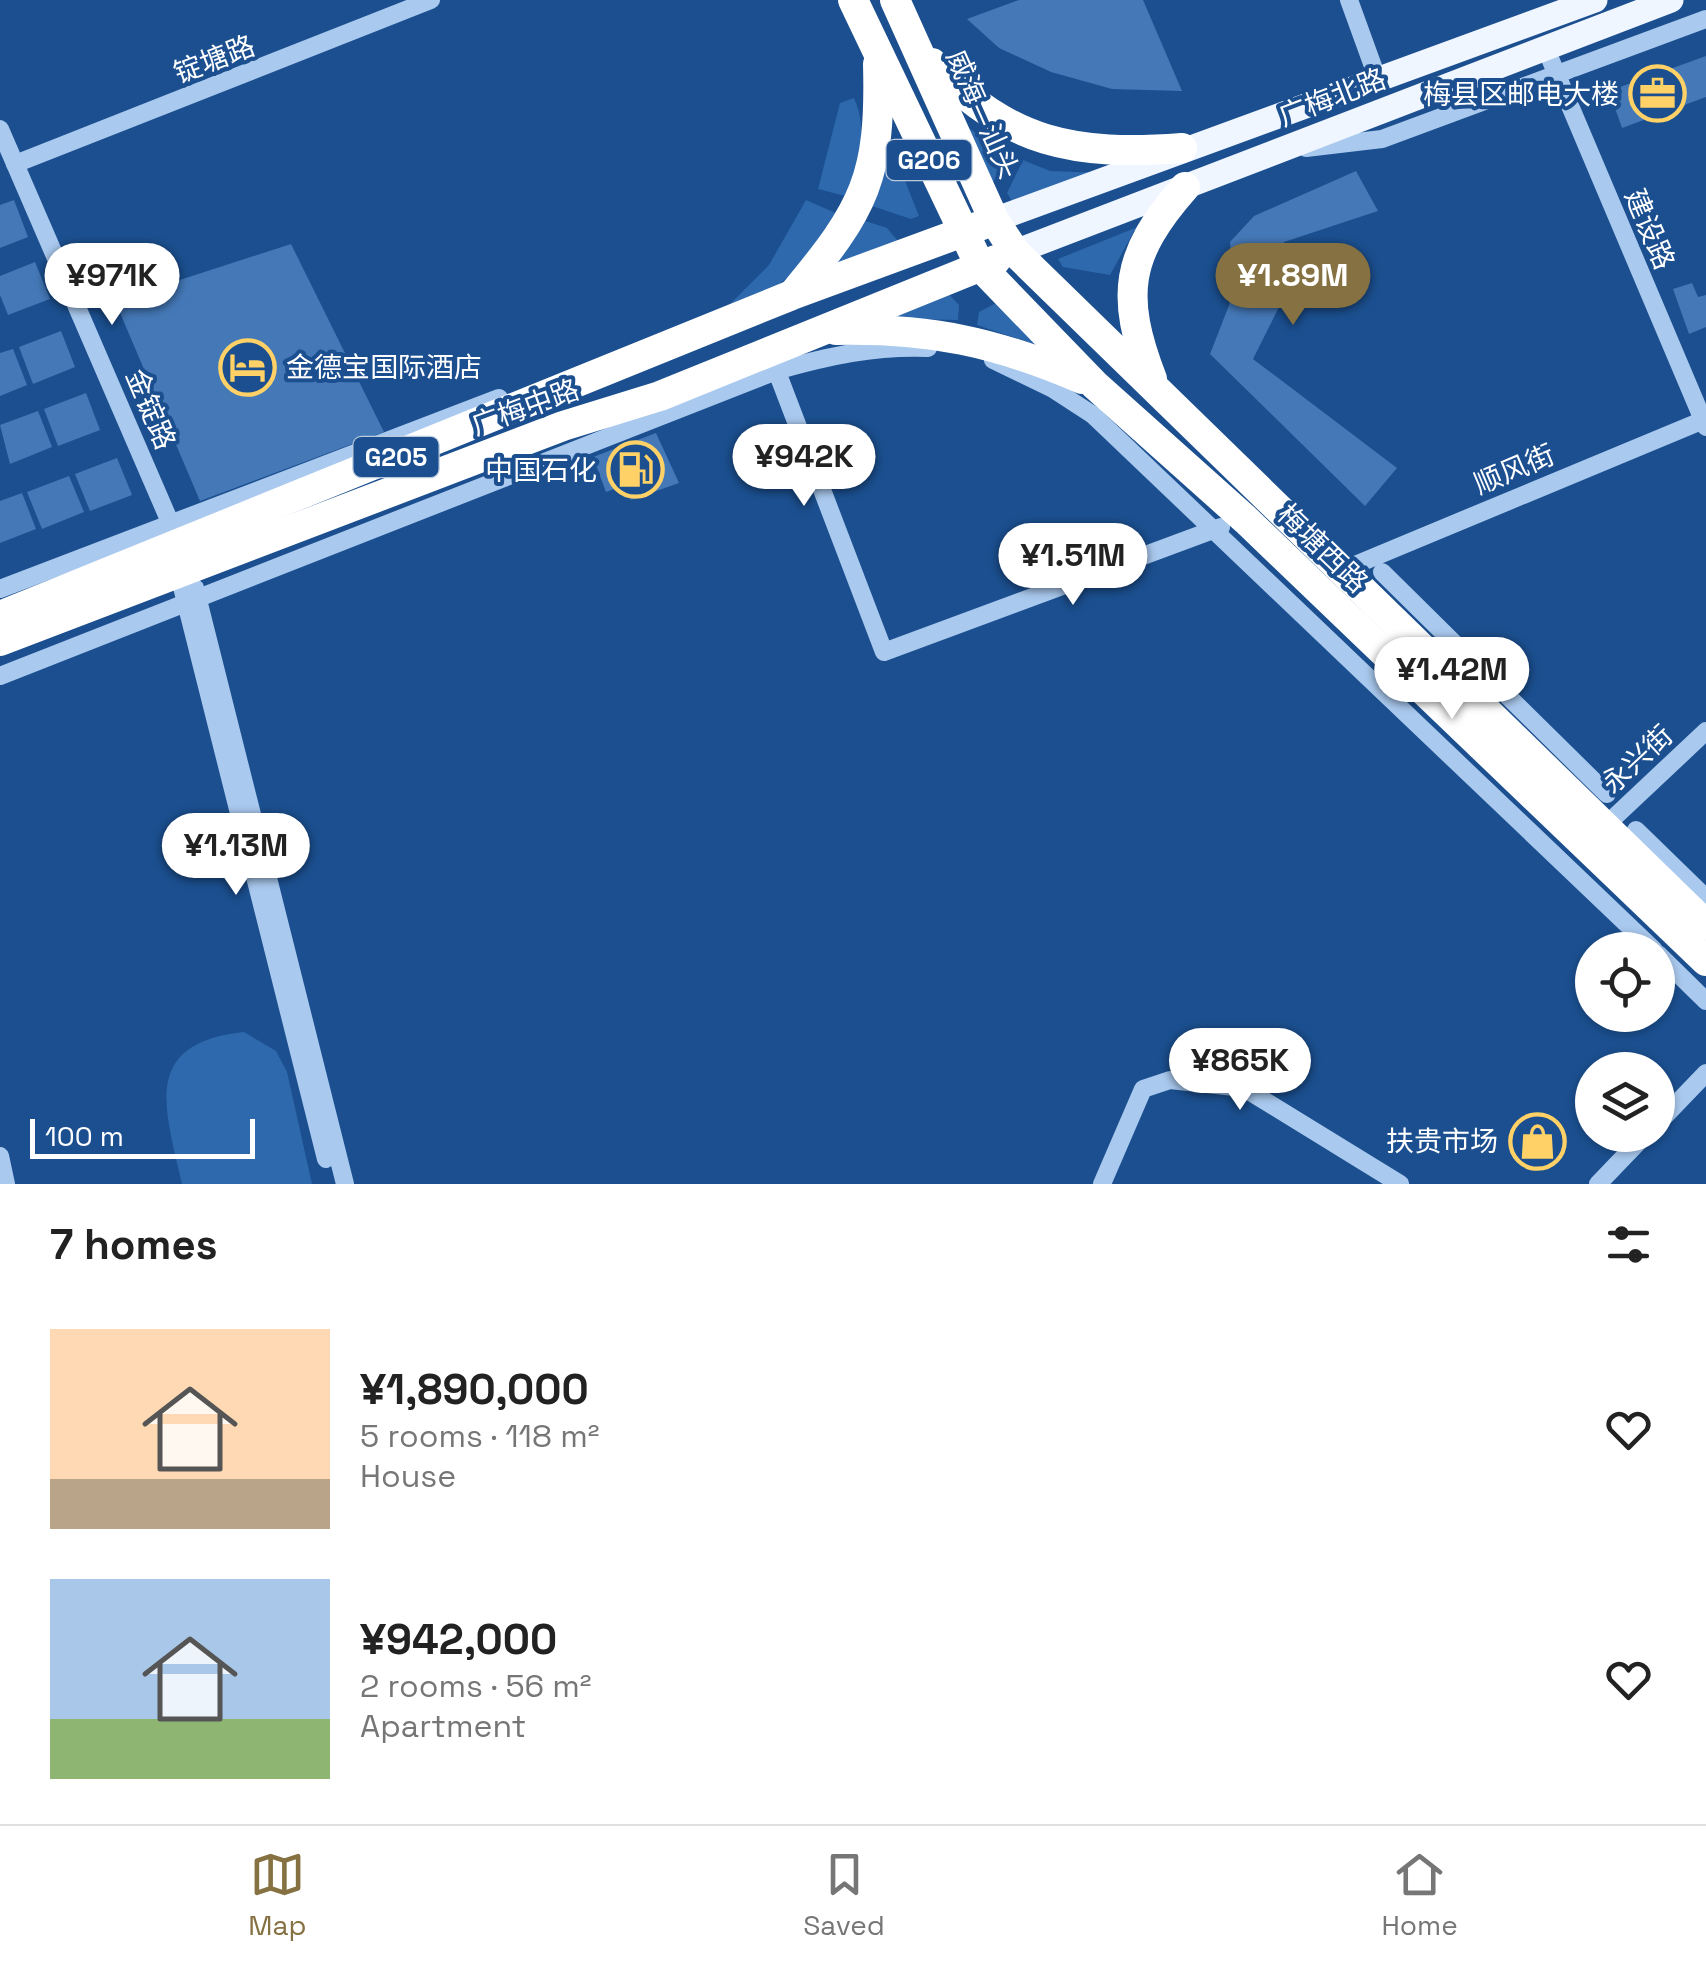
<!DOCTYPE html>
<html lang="en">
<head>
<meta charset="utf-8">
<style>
	:root { --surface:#fff; --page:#f2f2f2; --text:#222; --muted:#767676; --line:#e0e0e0; --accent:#857141 }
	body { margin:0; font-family:"Space Grotesk","Noto Sans SC",sans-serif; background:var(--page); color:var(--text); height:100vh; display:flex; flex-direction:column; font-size:38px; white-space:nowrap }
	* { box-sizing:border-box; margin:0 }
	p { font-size:32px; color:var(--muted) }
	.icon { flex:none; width:55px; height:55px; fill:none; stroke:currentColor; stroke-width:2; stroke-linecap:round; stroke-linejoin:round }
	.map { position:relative; height:1184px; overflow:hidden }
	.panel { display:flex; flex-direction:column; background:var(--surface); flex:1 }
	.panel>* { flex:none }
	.tools { position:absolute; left:1575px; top:932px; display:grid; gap:20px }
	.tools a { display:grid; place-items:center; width:100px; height:100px; border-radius:50%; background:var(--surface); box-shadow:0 2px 8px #0004; font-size:50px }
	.scale { position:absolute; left:30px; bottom:25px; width:225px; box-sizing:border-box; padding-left:10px; border:5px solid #fff; border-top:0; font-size:28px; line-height:35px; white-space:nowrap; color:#fff; -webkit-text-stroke:8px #1b4f8f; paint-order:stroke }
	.price { position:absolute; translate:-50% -85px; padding:0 22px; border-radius:35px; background:#fff; color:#222; font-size:32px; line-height:65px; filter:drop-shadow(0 2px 5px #0008) }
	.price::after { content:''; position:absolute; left:50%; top:60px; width:30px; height:22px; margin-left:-15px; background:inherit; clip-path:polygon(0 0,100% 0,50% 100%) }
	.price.on { background:var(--accent); color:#fff }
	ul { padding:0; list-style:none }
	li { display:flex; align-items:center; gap:30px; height:250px; padding:0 50px }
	li span { display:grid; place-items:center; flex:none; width:280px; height:200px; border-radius:0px; color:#555 }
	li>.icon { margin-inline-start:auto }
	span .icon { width:120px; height:120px; fill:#fffc; stroke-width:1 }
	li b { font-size:42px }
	h2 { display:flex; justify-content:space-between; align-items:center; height:120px; padding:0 50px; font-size:42px }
	.tab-bar { display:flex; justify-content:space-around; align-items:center; height:140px; border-top:2px solid var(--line); background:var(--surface); font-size:28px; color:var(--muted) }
	.tab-bar a { display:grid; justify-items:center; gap:5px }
	.tab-bar .on { color:var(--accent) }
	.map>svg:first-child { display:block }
	.green { fill:#2e69ad }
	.building { fill:#4478b7 }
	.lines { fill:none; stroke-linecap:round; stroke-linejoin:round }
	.minor { stroke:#a9c9ee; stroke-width:18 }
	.major { stroke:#f0f6ff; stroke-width:25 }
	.highway { stroke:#fff; stroke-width:30 }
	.labels { text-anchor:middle; stroke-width:8; stroke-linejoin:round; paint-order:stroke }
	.shield { fill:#1b4f8f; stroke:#bbcadd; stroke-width:2.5 }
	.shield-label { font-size:25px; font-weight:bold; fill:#fff }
	.street-label { font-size:28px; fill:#fff; stroke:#1b4f8f }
	.poi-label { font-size:28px; fill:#fff; stroke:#1b4f8f; text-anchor:end }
</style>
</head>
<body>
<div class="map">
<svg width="1706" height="1184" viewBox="0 0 1706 1184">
	<rect width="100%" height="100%" fill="#1b4f8f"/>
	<g class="green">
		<path d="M854 98C869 131 858 165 849 197L818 189 840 103Z"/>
		<path d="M955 119 1008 154 990 188Z"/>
		<path d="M884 128 919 216 911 219 866 204Z"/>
		<path d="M1023 160 1050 171 1104 173 1015 206 1007 193Z"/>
		<path d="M806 200 838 214C817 249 774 305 730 304L769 265Z"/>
		<path d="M859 219 887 228 903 247 830 265Z"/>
		<path d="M1145 224 1134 231 1110 275 1063 267 1058 259Z"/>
		<path d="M946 291 959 305 958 320 876 318Z"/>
		<path d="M996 303 1046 348 977 325 979 312Z"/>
		<path d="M244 1032 276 1051 287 1072 312 1184H182C165 1109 140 1043 244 1032Z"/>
	</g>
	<g class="building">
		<path d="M1019 0H1143L1182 91 1112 89 1051 72 999 48 967 19Z"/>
		<path d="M1706 56V97L1622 128 1609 91Z"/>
		<path d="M1356 171 1378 211 1284 242 1281 303 1253 359 1397 468 1365 506 1210 354 1233 295 1230 242 1254 216Z"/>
		<path d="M14 200 28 237 0 248V205Z"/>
		<path d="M291 244 384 432 200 501 115 301Z"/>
		<path d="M35 262 50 299 8 315 0 295V276Z"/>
		<path d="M1692 283 1698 297 1706 295V327L1689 334 1673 289Z"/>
		<path d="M61 331 75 367 33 384 19 347Z"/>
		<path d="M13 349 27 385 0 396V353Z"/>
		<path d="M86 393 100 430 58 446 44 409Z"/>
		<path d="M38 411 52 447 10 464 0 425Z"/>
		<path d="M656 433 679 483 631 500 626 488 636 481 606 492 593 457Z"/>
		<path d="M117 458 132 495 90 511 75 474Z"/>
		<path d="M69 476 84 512 42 529 27 492Z"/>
		<path d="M22 493 36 529 0 543V501Z"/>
	</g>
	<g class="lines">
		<g class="minor">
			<path d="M1349 0 1378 80"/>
			<path d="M1546 49 1706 427"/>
			<path d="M0 129 176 536"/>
			<path d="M1306 148 1382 139 1706 19"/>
			<path d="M15 164 431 0"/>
			<path d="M993 360 1053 389 1093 415 1654 950"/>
			<path d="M774 364 884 652 1221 527"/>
			<path d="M1343 570 1706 419"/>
			<path d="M178 571 326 1159"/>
			<path d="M1382 572 1607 794"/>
			<path d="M195 588 345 1184"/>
			<path d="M0 589 499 398"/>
			<path d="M0 676 776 371C828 356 874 346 928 348"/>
			<path d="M1605 826 1706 731"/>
			<path d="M1636 830 1706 898"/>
			<path d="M1658 954 1706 1001"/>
			<path d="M1658 1123 1706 1073"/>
			<path d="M0 1156 6 1184"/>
			<path d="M1102 1184 1143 1089 1170 1080 1244 1088 1400 1184"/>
			<path d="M1598 1184 1645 1135"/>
		</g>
		<g class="major">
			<path d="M994 220 1595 0"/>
			<path d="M1015 252 1671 0"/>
		</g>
		<g class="highway">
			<path d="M853 0 980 266 1095 385 1246 520 1706 961"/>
			<path d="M895 0 994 220 1015 252 1706 925"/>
			<path d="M932 63C1007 144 1076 156 1182 148"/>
			<path d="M794 293C865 208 881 177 878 64"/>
			<path d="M836 330C930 328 996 342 1082 379"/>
			<path d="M1152 379C1120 296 1125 255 1185 187"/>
			<path d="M0 616 792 295 982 225"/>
			<path d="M0 641 563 426 660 396 996 260"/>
		</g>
	</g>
	<defs>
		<symbol id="office-ring" viewBox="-11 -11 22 22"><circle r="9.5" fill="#1b4f8f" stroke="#ffd166" stroke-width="1.5"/><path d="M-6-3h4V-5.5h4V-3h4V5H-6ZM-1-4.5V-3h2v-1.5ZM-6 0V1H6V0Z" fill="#ffd166"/></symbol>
		<symbol id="hotel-ring" viewBox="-11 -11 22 22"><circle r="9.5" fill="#1b4f8f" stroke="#ffd166" stroke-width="1.5"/><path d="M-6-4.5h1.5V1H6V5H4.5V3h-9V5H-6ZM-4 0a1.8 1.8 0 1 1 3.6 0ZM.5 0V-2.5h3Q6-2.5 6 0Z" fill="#ffd166"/></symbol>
		<symbol id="fuel-ring" viewBox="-11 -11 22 22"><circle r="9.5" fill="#1b4f8f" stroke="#ffd166" stroke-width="1.5"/><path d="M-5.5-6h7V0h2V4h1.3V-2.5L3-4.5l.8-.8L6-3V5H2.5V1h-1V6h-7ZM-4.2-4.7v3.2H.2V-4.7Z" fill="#ffd166"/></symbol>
		<symbol id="shop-ring" viewBox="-11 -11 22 22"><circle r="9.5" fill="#1b4f8f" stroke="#ffd166" stroke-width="1.5"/><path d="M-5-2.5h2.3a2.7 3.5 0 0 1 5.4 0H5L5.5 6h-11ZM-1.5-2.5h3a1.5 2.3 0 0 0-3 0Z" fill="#ffd166"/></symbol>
	</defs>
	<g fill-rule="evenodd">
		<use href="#office-ring" x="1626" y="62" width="63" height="63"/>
		<use href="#hotel-ring" x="216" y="336" width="63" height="63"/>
		<use href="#fuel-ring" x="604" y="438" width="63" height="63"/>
		<use href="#shop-ring" x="1506" y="1110" width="63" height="63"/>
	</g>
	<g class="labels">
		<g class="shield">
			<rect x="886.5" y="140" width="85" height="40" rx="8"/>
			<rect x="353.5" y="437" width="85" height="40" rx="8"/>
		</g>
		<g class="shield-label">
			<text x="929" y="169">G206</text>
			<text x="396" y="466">G205</text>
		</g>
		<g class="street-label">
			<text transform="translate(214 59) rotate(-21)" y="10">锭塘路</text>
			<text transform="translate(1332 97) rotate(-21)" y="10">广梅北路</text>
			<text transform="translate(983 114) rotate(66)" y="10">威海—汕头</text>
			<text transform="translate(1650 229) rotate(67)" y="10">建设路</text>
			<text transform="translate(525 407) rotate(-20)" y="10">广梅中路</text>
			<text transform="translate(151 409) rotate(67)" y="10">金锭路</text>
			<text transform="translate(1514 469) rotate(-23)" y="10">顺风街</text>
			<text transform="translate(1323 548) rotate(44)" y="10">梅塘西路</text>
			<text transform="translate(1637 759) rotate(-43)" y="10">永兴街</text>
		</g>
		<g class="poi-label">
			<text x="1619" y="104">梅县区邮电大楼</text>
			<text x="286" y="377" text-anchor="start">金德宝国际酒店</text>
			<text x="597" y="480">中国石化</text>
			<text x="1498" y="1151">扶贵市场</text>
		</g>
	</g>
</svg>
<div class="tools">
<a><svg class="icon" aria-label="locate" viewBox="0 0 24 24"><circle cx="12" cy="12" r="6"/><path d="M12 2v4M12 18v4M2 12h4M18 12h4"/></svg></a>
<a><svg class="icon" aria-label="layers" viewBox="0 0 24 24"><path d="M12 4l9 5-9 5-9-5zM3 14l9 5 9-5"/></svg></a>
</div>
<div class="scale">100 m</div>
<b class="price" style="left:112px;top:328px">¥971K</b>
<b class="price on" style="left:1293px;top:328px">¥1.89M</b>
<b class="price" style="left:804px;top:509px">¥942K</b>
<b class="price" style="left:1073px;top:608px">¥1.51M</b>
<b class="price" style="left:1452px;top:722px">¥1.42M</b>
<b class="price" style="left:236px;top:898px">¥1.13M</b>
<b class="price" style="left:1240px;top:1113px">¥865K</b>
</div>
<section class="panel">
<h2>7 homes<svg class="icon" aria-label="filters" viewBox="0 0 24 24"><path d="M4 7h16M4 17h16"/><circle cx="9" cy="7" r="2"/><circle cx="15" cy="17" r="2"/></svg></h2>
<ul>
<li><span style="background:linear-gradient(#ffd9b3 75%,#b9a48a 0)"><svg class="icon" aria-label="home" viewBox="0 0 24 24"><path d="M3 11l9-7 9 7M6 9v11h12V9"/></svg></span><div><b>¥1,890,000</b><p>5 rooms · 118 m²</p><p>House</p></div><svg class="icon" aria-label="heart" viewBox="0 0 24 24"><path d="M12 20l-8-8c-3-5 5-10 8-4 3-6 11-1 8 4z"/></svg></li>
<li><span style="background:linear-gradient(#a9c7e8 70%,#8fb573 0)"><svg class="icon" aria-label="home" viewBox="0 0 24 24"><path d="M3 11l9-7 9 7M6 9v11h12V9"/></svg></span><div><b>¥942,000</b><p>2 rooms · 56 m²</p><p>Apartment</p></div><svg class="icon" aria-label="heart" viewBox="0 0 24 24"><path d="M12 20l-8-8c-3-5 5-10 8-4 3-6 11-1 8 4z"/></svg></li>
</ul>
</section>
<nav class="tab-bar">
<a class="on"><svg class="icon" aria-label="map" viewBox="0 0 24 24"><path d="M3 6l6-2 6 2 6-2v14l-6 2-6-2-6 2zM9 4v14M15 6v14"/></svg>Map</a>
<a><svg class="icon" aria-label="saved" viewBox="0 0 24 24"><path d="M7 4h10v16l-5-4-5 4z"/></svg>Saved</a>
<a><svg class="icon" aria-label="home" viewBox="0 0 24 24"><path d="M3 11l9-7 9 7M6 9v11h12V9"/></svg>Home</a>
</nav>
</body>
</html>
